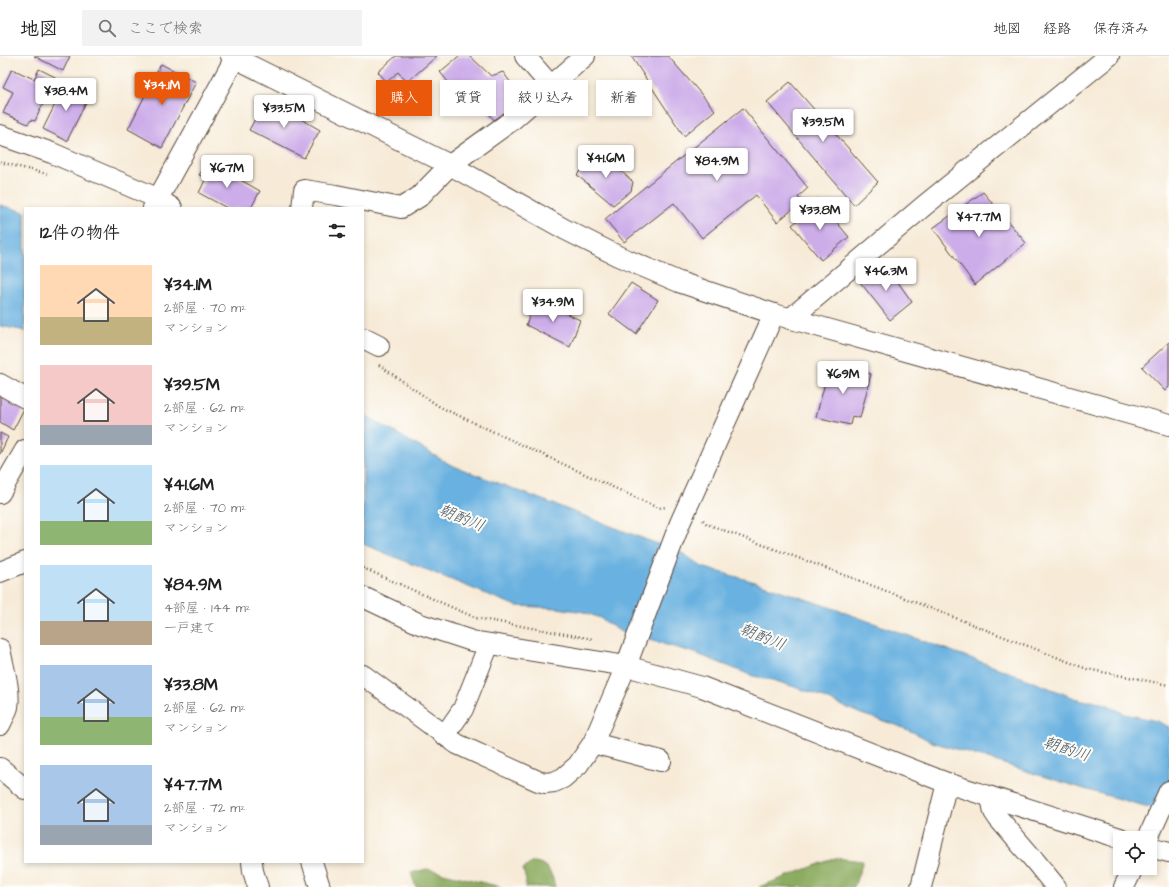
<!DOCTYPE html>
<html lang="ja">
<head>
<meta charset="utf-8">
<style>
	:root { --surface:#fff; --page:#f2f2f2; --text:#222; --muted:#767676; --line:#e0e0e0; --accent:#ea580c }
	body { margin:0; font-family:"Architects Daughter","Klee One",sans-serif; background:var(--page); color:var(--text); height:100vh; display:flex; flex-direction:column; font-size:15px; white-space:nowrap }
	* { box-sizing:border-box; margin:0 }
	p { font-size:13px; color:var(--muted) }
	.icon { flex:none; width:22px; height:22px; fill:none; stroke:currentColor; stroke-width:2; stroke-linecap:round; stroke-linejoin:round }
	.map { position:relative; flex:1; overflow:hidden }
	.drawer { position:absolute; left:24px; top:151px; width:340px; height:656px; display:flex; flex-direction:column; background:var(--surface); border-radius:0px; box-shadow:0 2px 6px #0003 }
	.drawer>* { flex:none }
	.top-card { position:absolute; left:376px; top:24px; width:380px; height:36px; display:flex; gap:8px }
	.controls { position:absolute; left:1113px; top:775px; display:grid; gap:8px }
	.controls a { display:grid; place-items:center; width:44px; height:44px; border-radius:0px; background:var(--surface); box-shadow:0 2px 6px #0003; font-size:20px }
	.price { position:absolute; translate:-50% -34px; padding:0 9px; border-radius:4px; background:#fff; color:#222; font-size:13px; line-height:26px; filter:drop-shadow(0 1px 2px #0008) }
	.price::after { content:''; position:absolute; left:50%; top:24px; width:12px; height:9px; margin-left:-6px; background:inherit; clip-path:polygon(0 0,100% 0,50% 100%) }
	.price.selected { background:var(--accent); color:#fff }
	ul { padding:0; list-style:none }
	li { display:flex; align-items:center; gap:12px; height:100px; padding:0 16px }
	li span { display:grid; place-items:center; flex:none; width:112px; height:80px; border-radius:0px; color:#555 }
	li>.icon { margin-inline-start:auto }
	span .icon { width:48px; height:48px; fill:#fffc; stroke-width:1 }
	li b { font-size:17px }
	h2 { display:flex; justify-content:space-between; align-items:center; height:48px; padding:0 16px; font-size:17px }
	.chip { padding:0 14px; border-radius:0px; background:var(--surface); box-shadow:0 2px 6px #0003; font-size:14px; line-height:36px }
	.chip.selected { background:var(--accent); color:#fff }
	header { display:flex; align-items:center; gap:24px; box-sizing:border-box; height:56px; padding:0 20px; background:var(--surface); border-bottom:1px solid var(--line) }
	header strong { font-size:19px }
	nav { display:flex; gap:22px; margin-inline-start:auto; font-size:14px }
	.search { width:280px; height:36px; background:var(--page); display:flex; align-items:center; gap:10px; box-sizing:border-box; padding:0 14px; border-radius:0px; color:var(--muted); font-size:15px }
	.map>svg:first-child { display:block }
	.forest { fill:#8cac60; stroke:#646b3f }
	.water { fill:#69b1e0; stroke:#526e7f }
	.building { fill:#ccace9 }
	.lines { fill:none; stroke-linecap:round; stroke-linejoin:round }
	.minor-casing { stroke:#57473a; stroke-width:22 }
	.path { stroke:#57473a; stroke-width:2.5; stroke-dasharray:1 3; stroke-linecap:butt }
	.minor { stroke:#fff; stroke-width:20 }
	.labels { text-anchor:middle; stroke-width:4; stroke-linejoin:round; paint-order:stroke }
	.water-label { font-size:16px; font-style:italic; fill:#4b5962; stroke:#fdfcf7 }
</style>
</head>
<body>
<header>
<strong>地図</strong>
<div class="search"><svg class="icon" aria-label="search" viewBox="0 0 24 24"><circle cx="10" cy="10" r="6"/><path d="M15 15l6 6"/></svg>ここで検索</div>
<nav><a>地図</a><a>経路</a><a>保存済み</a></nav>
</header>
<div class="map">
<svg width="1169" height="831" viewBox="0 0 1169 831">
	<rect width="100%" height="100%" fill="#fdfcf7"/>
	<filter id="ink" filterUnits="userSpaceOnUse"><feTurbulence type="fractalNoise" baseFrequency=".025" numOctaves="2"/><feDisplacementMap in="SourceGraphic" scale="8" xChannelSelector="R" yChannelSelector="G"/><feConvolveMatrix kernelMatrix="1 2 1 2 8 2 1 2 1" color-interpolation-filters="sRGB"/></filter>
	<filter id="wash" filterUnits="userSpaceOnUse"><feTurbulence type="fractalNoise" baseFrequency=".012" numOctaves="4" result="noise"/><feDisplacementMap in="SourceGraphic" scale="16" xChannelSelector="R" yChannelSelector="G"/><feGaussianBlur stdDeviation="0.9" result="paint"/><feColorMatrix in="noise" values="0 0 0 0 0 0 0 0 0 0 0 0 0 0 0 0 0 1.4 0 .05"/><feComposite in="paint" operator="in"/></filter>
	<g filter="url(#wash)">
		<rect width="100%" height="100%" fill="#f7ebd8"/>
		<g class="forest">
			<path d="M835 802 863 805 854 831H759Z"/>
			<path d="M533 806C547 806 553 819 555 831H525L526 825 523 813Z"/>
			<path d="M427 813 501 831H416L411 817Z"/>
		</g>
		<g class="water">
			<path d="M0 149 25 156V276L21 274 0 270Z"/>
			<path d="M363 358 451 409 684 498 702 511 755 526 832 552 1006 615 1082 645H1093L1106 648 1125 658 1157 665 1169 671V756C1089 737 1011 709 932 686L915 677 896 669 861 658 813 637 773 624 753 620 695 597 621 576 600 562 584 556 557 552 517 550 491 540 363 488Z"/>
		</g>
		<g id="blocks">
			<g class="building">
				<path d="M34 0H70L63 15Z"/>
				<path d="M396 0H437L407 26 398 16 387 26 378 16Z"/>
				<path d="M459 0H470L491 20 503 16 524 45 496 66 478 46 470 53 440 16Z"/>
				<path d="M631 0H668L715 54 684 80Z"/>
				<path d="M161 8 196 26 162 92 128 73Z"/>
				<path d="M12 13 34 23 39 13 55 21 35 65 31 64 28 68 3 57 13 36 3 31Z"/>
				<path d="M790 26 878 126 854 149 767 46Z"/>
				<path d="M65 28 89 40 67 85 43 73Z"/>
				<path d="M266 43 320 74 304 102 249 74Z"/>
				<path d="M743 52 808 132 798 141 802 146 777 166 756 139 702 182 674 147 624 186 605 163Z"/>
				<path d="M600 96 633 126 631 135 613 149 577 119Z"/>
				<path d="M207 105 260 135 251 152H227L199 137 206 122 199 119Z"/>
				<path d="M983 136 1026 187 975 229 933 172Z"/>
				<path d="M820 146 849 181 821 204 792 169Z"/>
				<path d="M885 208 912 246 890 264 860 226Z"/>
				<path d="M631 227 658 244 636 278 609 258Z"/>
				<path d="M536 243 580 264 570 291 526 269Z"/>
				<path d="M1169 286V331L1165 335 1142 311Z"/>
				<path d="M830 308 871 318 860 362 852 360 850 369 816 361Z"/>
				<path d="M0 336 25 351 13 374 0 366Z"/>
				<path d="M0 377 8 381 0 398Z"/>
			</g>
		</g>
	</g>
	<g filter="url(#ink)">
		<use href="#blocks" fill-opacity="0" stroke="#57473a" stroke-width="1"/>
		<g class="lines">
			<defs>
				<g id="minor">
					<path d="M231 0 450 109 566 174 618 200 679 226 774 258 1169 369"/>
					<path d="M525 0 551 30"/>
					<path d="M0 79 52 97 157 142 172 152"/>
					<path d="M153 152 236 0"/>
					<path d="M302 152 304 134 336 139 401 152 419 141 450 109 511 65 585 0"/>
					<path d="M790 263 925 149 1109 0"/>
					<path d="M363 282 379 290"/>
					<path d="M0 328 25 342"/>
					<path d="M0 437 25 394"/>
					<path d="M0 516 25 506"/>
					<path d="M363 541 420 568 472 585 626 610 702 631 947 727 1120 782"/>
					<path d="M0 593C3 609 11 635 8 651 6 657 3 663 0 669"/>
					<path d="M363 619 457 688 538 725 545 727 554 726 563 722 578 709 593 687 626 610 680 467 774 258"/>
					<path d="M445 679 463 653 489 588"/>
					<path d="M593 687 661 705"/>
					<path d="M0 712 25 733"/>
					<path d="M991 741 994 756 998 762 1035 805 1056 831"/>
					<path d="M1148 782 1169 735"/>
					<path d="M1150 791 1169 796"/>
					<path d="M252 806 253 815 258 831"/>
					<path d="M312 806 320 831"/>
					<path d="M921 831 947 727"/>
					<path d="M1124 831 1133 812"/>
				</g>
			</defs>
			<use href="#minor" class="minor-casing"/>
			<g class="path">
				<path d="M0 106 47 118"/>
				<path d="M379 309 440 351 658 452 667 451"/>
				<path d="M703 464 707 468 863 526 1087 613 1169 629"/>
				<path d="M363 512 476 562 593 583"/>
			</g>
			<use href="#minor" class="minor"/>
		</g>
	</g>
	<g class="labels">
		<g class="water-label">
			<text transform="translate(462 461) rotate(22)" y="6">朝酌川</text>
			<text transform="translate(763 580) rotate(22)" y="6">朝酌川</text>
			<text transform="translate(1067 692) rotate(18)" y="6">朝酌川</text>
		</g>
	</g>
</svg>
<div class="controls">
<a><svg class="icon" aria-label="locate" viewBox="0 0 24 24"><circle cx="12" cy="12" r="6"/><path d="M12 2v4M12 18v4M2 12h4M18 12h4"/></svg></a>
</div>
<b class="price selected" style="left:162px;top:50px">¥34.1M</b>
<b class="price" style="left:66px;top:56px">¥38.4M</b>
<b class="price" style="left:284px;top:73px">¥33.5M</b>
<b class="price" style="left:823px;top:87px">¥39.5M</b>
<b class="price" style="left:606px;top:123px">¥41.6M</b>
<b class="price" style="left:717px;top:126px">¥84.9M</b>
<b class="price" style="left:227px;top:133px">¥67M</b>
<b class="price" style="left:820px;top:175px">¥33.8M</b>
<b class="price" style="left:979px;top:182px">¥47.7M</b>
<b class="price" style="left:886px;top:236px">¥46.3M</b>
<b class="price" style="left:553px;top:267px">¥34.9M</b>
<b class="price" style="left:843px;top:339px">¥69M</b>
<div class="top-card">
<a class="chip selected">購入</a>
<a class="chip">賃貸</a>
<a class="chip">絞り込み</a>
<a class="chip">新着</a>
</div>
<section class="drawer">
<h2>12件の物件<svg class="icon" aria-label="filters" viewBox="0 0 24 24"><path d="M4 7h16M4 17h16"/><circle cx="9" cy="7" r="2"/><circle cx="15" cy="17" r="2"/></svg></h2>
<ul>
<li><span style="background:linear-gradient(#ffd9b3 65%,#c2b280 0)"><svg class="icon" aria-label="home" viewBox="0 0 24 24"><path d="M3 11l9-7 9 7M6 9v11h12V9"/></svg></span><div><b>¥34.1M</b><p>2部屋 · 70 m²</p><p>マンション</p></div></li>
<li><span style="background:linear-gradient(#f6c9c9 75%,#9aa5b1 0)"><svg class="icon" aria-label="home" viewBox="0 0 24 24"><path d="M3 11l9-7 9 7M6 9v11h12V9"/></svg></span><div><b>¥39.5M</b><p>2部屋 · 62 m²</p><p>マンション</p></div></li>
<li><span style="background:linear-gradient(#bfe0f5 70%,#8fb573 0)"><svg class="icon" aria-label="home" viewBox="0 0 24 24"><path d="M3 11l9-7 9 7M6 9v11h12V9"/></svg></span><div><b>¥41.6M</b><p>2部屋 · 70 m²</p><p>マンション</p></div></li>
<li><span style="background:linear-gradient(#bfe0f5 70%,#b9a48a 0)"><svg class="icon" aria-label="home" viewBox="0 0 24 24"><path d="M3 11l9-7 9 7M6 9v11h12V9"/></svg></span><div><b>¥84.9M</b><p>4部屋 · 144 m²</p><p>一戸建て</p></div></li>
<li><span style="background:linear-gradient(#a9c7e8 65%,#8fb573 0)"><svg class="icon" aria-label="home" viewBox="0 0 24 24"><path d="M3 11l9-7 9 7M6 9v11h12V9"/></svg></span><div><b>¥33.8M</b><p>2部屋 · 62 m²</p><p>マンション</p></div></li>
<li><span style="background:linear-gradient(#a9c7e8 75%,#9aa5b1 0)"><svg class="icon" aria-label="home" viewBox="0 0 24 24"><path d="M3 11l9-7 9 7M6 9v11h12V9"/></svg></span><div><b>¥47.7M</b><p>2部屋 · 72 m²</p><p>マンション</p></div></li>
</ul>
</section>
</div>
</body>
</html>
